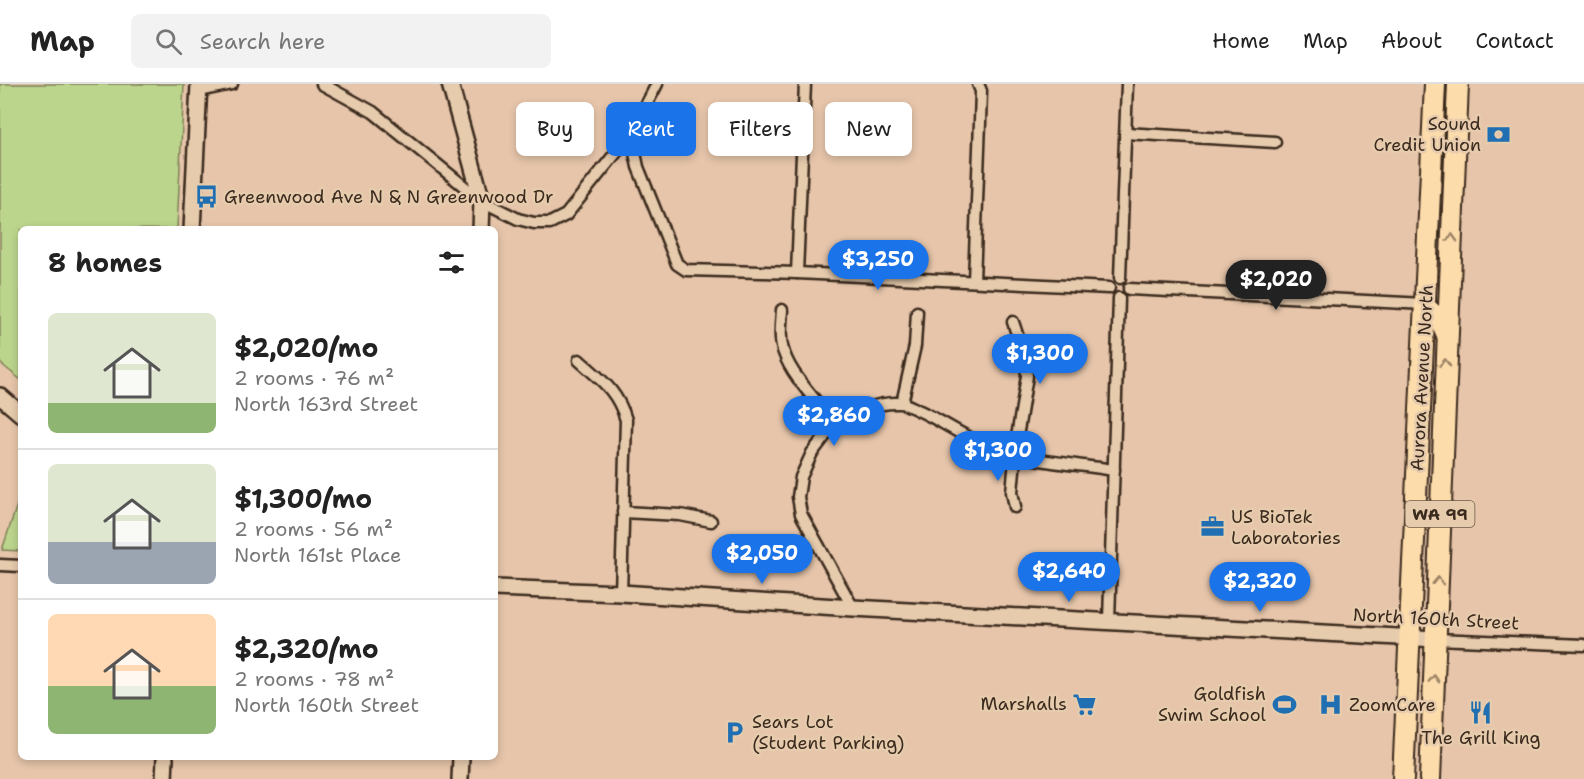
<!DOCTYPE html>
<html lang="en">
<head>
<meta charset="utf-8">
<style>
	:root { --surface:#fff; --page:#f2f2f2; --text:#222; --muted:#767676; --line:#e0e0e0; --accent:#1a73e8 }
	body { margin:0; font-family:"Shantell Sans",sans-serif; background:var(--page); color:var(--text); height:100vh; display:flex; flex-direction:column; font-size:22px; white-space:nowrap }
	* { box-sizing:border-box; margin:0 }
	p { font-size:20px; color:var(--muted) }
	.icon { flex:none; width:33px; height:33px; fill:none; stroke:currentColor; stroke-width:2; stroke-linecap:round; stroke-linejoin:round }
	.map { position:relative; flex:1; overflow:hidden }
	.sheet { position:absolute; left:18px; top:142px; width:480px; height:534px; display:flex; flex-direction:column; background:var(--surface); border-radius:9px; box-shadow:0 3px 9px #0003 }
	.sheet>* { flex:none }
	.top-card { position:absolute; left:516px; top:18px; width:570px; height:54px; display:flex; gap:12px }
	.price { position:absolute; translate:-50% -51px; padding:0 14px; border-radius:21px; background:var(--accent); color:#fff; font-size:20px; line-height:39px; filter:drop-shadow(0 2px 3px #0008) }
	.price::after { content:''; position:absolute; left:50%; top:36px; width:18px; height:14px; margin-left:-9px; background:inherit; clip-path:polygon(0 0,100% 0,50% 100%) }
	.price.active { background:#222; color:#fff }
	ul { padding:0; list-style:none }
	li { display:flex; align-items:center; gap:18px; height:150px; padding:0 30px }
	li+li { border-top:2px solid var(--line) }
	li span { display:grid; place-items:center; flex:none; width:168px; height:120px; border-radius:9px; color:#555 }
	li>.icon { margin-inline-start:auto }
	span .icon { width:72px; height:72px; fill:#fffc; stroke-width:1 }
	li b { font-size:26px }
	h2 { display:flex; justify-content:space-between; align-items:center; height:72px; padding:0 30px; font-size:26px }
	.chip { padding:0 21px; border-radius:9px; background:var(--surface); box-shadow:0 3px 9px #0003; font-size:21px; line-height:54px }
	.chip.active { background:var(--accent); color:#fff }
	header { display:flex; align-items:center; gap:36px; box-sizing:border-box; height:84px; padding:0 30px; background:var(--surface); border-bottom:2px solid var(--line) }
	header strong { font-size:28px }
	nav { display:flex; gap:33px; margin-inline-start:auto; font-size:21px }
	.search { width:420px; height:54px; background:var(--page); display:flex; align-items:center; gap:15px; box-sizing:border-box; padding:0 21px; border-radius:9px; color:var(--muted); font-size:22px }
	.map>svg:first-child { display:block }
	.green { fill:#bcd58c; stroke:#7c8055; stroke-width:1.5 }
	.lines { fill:none; stroke-linecap:round; stroke-linejoin:round }
	.street-casing { stroke:#3b2a1e; stroke-width:15 }
	.secondary-casing { stroke:#3b2a1e; stroke-width:20 }
	.primary-casing { stroke:#3b2a1e; stroke-width:21 }
	.highway-casing { stroke:#3b2a1e; stroke-width:24 }
	.street { stroke:#e6cbad; stroke-width:10 }
	.secondary { stroke:#e6cbad; stroke-width:15 }
	.primary { stroke:#fddcac; stroke-width:16 }
	.highway { stroke:#fddcac; stroke-width:20 }
	.oneway { stroke:#9c8365 }
	.labels { text-anchor:middle; stroke-width:5; stroke-linejoin:round; paint-order:stroke }
	.shield { fill:#e6cbad; stroke:#6e5a49; stroke-width:1.5 }
	.shield-label { font-size:16px; font-weight:bold; fill:#3b2a1e }
	.poi-label { font-size:18px; fill:#3b2a1e; stroke:#e6cbad; text-anchor:start }
	.street-label { font-size:18px; fill:#3b2a1e; stroke:#e6cbad }
</style>
</head>
<body>
<header>
<strong>Map</strong>
<div class="search"><svg class="icon" aria-label="search" viewBox="0 0 24 24"><circle cx="10" cy="10" r="6"/><path d="M15 15l6 6"/></svg>Search here</div>
<nav><a>Home</a><a>Map</a><a>About</a><a>Contact</a></nav>
</header>
<div class="map">
<svg width="1584" height="695" viewBox="0 0 1584 695">
	<rect width="100%" height="100%" fill="#e6c5aa"/>
	<filter id="ink" filterUnits="userSpaceOnUse"><feTurbulence type="fractalNoise" baseFrequency=".0167" numOctaves="2"/><feDisplacementMap in="SourceGraphic" scale="12" xChannelSelector="R" yChannelSelector="G"/><feConvolveMatrix kernelMatrix="1 2 1 2 8 2 1 2 1" color-interpolation-filters="sRGB"/></filter>
	<g filter="url(#ink)">
		<g class="green">
			<path d="M0 0H184L177 145 21 146V296L0 279Z"/>
			<path d="M21 409V467L2 466Z"/>
		</g>
		<g class="lines">
			<defs>
				<g id="street">
					<path d="M322 0 373 28 482 117 518 135 534 139H550L566 131 631 50 657 0"/>
					<path d="M199 7 232 0"/>
					<path d="M1125 49 1275 58"/>
					<path d="M631 50 638 83 677 180 686 186 797 189 1109 204"/>
					<path d="M797 189 805 0"/>
					<path d="M1120 194 1127 0"/>
					<path d="M974 197 980 38 981 7 978 0"/>
					<path d="M1129 205 1425 220"/>
					<path d="M782 226C781 241 779 256 784 269 792 293 819 319 834 340 855 329 875 318 899 319 906 319 913 324 920 327 946 339 969 357 997 366 1034 378 1076 380 1114 386"/>
					<path d="M1013 238 1026 277 1027 292 1017 353 1012 408 1015 423"/>
					<path d="M579 276C601 296 617 306 626 336L621 509"/>
					<path d="M902 319 915 262 917 228"/>
					<path d="M834 340 812 369 801 393 798 413 801 430 853 524"/>
					<path d="M623 428 680 431 711 437"/>
					<path d="M0 481 21 482"/>
					<path d="M1109 537 1119 214"/>
					<path d="M1436 555 1584 561"/>
				</g>
				<g id="secondary">
					<path d="M450 0 482 117 481 146"/>
					<path d="M192 146 199 0"/>
					<path d="M0 312 21 330"/>
					<path d="M495 504 621 509 853 524 1436 555"/>
					<path d="M164 695 165 674"/>
					<path d="M460 695 461 674"/>
				</g>
				<path id="primary" d="M1425 220 1436 230 1446 254"/>
				<g id="highway">
					<path d="M1403 695 1435 0"/>
					<path d="M1430 695 1458 0"/>
				</g>
			</defs>
			<use href="#street" class="street-casing"/>
			<use href="#secondary" class="secondary-casing"/>
			<use href="#primary" class="primary-casing"/>
			<use href="#highway" class="highway-casing"/>
			<use href="#street" class="street"/>
			<use href="#secondary" class="secondary"/>
			<use href="#primary" class="primary"/>
			<use href="#highway" class="highway"/>
		</g>
		<defs><path id="oneway-chevron" d="M-2-3.5L2.5 0L-2 3.5" fill="none" stroke-width="1.6" stroke-linecap="round" stroke-linejoin="round" transform="scale(1.5)"/></defs>
		<g class="oneway">
			<use href="#oneway-chevron" transform="translate(1452 154) rotate(-88)"/>
			<use href="#oneway-chevron" transform="translate(1445 279) rotate(-88)"/>
			<use href="#oneway-chevron" transform="translate(1438 497) rotate(-88)"/>
			<use href="#oneway-chevron" transform="translate(1434 595) rotate(-87)"/>
		</g>
	</g>
	<defs>
		<symbol id="bank-bare" viewBox="-9 -9 18 18"><path d="M-6-4H6V4H-6ZM0-2.3a2.3 2.3 0 1 0 0 4.6a2.3 2.3 0 1 0 0-4.6Z" fill="#1f6fb2" stroke="#e6cbad" stroke-width="2.5" paint-order="stroke"/></symbol>
		<symbol id="bus-bare" viewBox="-9 -9 18 18"><path d="M-5-6H5V4H4V6H2V4H-2V6H-4V4H-5ZM-3.5-4V0h7V-4ZM-3.5 1.2v1.5H-2V1.2ZM2 1.2v1.5H3.5V1.2Z" fill="#1f6fb2" stroke="#e6cbad" stroke-width="2.5" paint-order="stroke"/></symbol>
		<symbol id="office-bare" viewBox="-9 -9 18 18"><path d="M-6-3h4V-5.5h4V-3h4V5H-6ZM-1-4.5V-3h2v-1.5ZM-6 0V1H6V0Z" fill="#1f6fb2" stroke="#e6cbad" stroke-width="2.5" paint-order="stroke"/></symbol>
		<symbol id="supermarket-bare" viewBox="-9 -9 18 18"><path d="M-6-5.5h2.5l.6 2H6L4.5 2H-2.5L-4.4-4H-6ZM-1.5 3.2a1.3 1.3 0 1 0 .1 0ZM3 3.2a1.3 1.3 0 1 0 .1 0Z" fill="#1f6fb2" stroke="#e6cbad" stroke-width="2.5" paint-order="stroke"/></symbol>
		<symbol id="stadium-bare" viewBox="-9 -9 18 18"><path d="M0-5a6.5 5 0 1 0 0 10a6.5 5 0 1 0 0-10ZM-3.5-1.8h7v3.6h-7Z" fill="#1f6fb2" stroke="#e6cbad" stroke-width="2.5" paint-order="stroke"/></symbol>
		<symbol id="hospital-bare" viewBox="-9 -9 18 18"><path d="M-5-5h3v3.5h4V-5h3V5h-3V1.5h-4V5h-3Z" fill="#1f6fb2" stroke="#e6cbad" stroke-width="2.5" paint-order="stroke"/></symbol>
		<symbol id="restaurant-bare" viewBox="-9 -9 18 18"><path d="M-5-6h1v4h1v-4h1v4h1v-4h1v5L-1.5 .5V6h-2V.5L-5-1ZM5-6V6H3V1.5H1.5Q1.5-4 5-6Z" fill="#1f6fb2" stroke="#e6cbad" stroke-width="2.5" paint-order="stroke"/></symbol>
		<symbol id="parking-bare" viewBox="-9 -9 18 18"><path d="M-3.5-5.5H1a3.5 3.5 0 0 1 0 7H-1V5.5H-3.5ZM-1-3.4V-.6H.8a1.4 1.4 0 0 0 0-2.8Z" fill="#1f6fb2" stroke="#e6cbad" stroke-width="2.5" paint-order="stroke"/></symbol>
	</defs>
	<g fill-rule="evenodd">
		<use href="#bank-bare" x="1482" y="34" width="33" height="33"/>
		<use href="#bus-bare" x="190" y="96" width="33" height="33"/>
		<use href="#office-bare" x="1196" y="426" width="33" height="33"/>
		<use href="#supermarket-bare" x="1068" y="604" width="33" height="33"/>
		<use href="#stadium-bare" x="1268" y="604" width="33" height="33"/>
		<use href="#hospital-bare" x="1314" y="604" width="33" height="33"/>
		<use href="#restaurant-bare" x="1464" y="612" width="33" height="33"/>
		<use href="#parking-bare" x="718" y="632" width="33" height="33"/>
	</g>
	<g class="labels">
		<rect class="shield" x="1405.5" y="417" width="69" height="26" rx="4.5"/>
		<g class="shield-label">
			<text x="1440" y="436">WA 99</text>
		</g>
		<g class="poi-label">
			<text x="1481" y="46" text-anchor="end">Sound<tspan x="1481" dy="21">Credit Union</tspan></text>
			<text x="224" y="119">Greenwood Ave N &amp; N Greenwood Dr</text>
			<text x="1231" y="439">US BioTek<tspan x="1231" dy="21">Laboratories</tspan></text>
			<text x="1266" y="616" text-anchor="end">Goldfish<tspan x="1266" dy="21">Swim School</tspan></text>
			<text x="1067" y="626" text-anchor="end">Marshalls</text>
			<text x="1349" y="627">ZoomCare</text>
			<text x="752" y="644">Sears Lot<tspan x="752" dy="21">(Student Parking)</tspan></text>
			<text x="1481" y="660" text-anchor="middle">The Grill King</text>
		</g>
		<g class="street-label">
			<text transform="translate(1422 294) rotate(-87)" y="6">Aurora Avenue North</text>
			<text transform="translate(1436 535) rotate(3)" y="6">North 160th Street</text>
		</g>
	</g>
</svg>
<b class="price" style="left:878px;top:207px">$3,250</b>
<b class="price active" style="left:1276px;top:227px">$2,020</b>
<b class="price" style="left:1040px;top:301px">$1,300</b>
<b class="price" style="left:834px;top:363px">$2,860</b>
<b class="price" style="left:998px;top:398px">$1,300</b>
<b class="price" style="left:762px;top:501px">$2,050</b>
<b class="price" style="left:1069px;top:519px">$2,640</b>
<b class="price" style="left:1260px;top:529px">$2,320</b>
<div class="top-card">
<a class="chip">Buy</a>
<a class="chip active">Rent</a>
<a class="chip">Filters</a>
<a class="chip">New</a>
</div>
<section class="sheet">
<h2>8 homes<svg class="icon" aria-label="filters" viewBox="0 0 24 24"><path d="M4 7h16M4 17h16"/><circle cx="9" cy="7" r="2"/><circle cx="15" cy="17" r="2"/></svg></h2>
<ul>
<li><span style="background:linear-gradient(#dfe7d0 75%,#8fb573 0)"><svg class="icon" aria-label="home" viewBox="0 0 24 24"><path d="M3 11l9-7 9 7M6 9v11h12V9"/></svg></span><div><b>$2,020/mo</b><p>2 rooms · 76 m²</p><p>North 163rd Street</p></div></li>
<li><span style="background:linear-gradient(#dfe7d0 65%,#9aa5b1 0)"><svg class="icon" aria-label="home" viewBox="0 0 24 24"><path d="M3 11l9-7 9 7M6 9v11h12V9"/></svg></span><div><b>$1,300/mo</b><p>2 rooms · 56 m²</p><p>North 161st Place</p></div></li>
<li><span style="background:linear-gradient(#ffd9b3 60%,#8fb573 0)"><svg class="icon" aria-label="home" viewBox="0 0 24 24"><path d="M3 11l9-7 9 7M6 9v11h12V9"/></svg></span><div><b>$2,320/mo</b><p>2 rooms · 78 m²</p><p>North 160th Street</p></div></li>
</ul>
</section>
</div>
</body>
</html>
